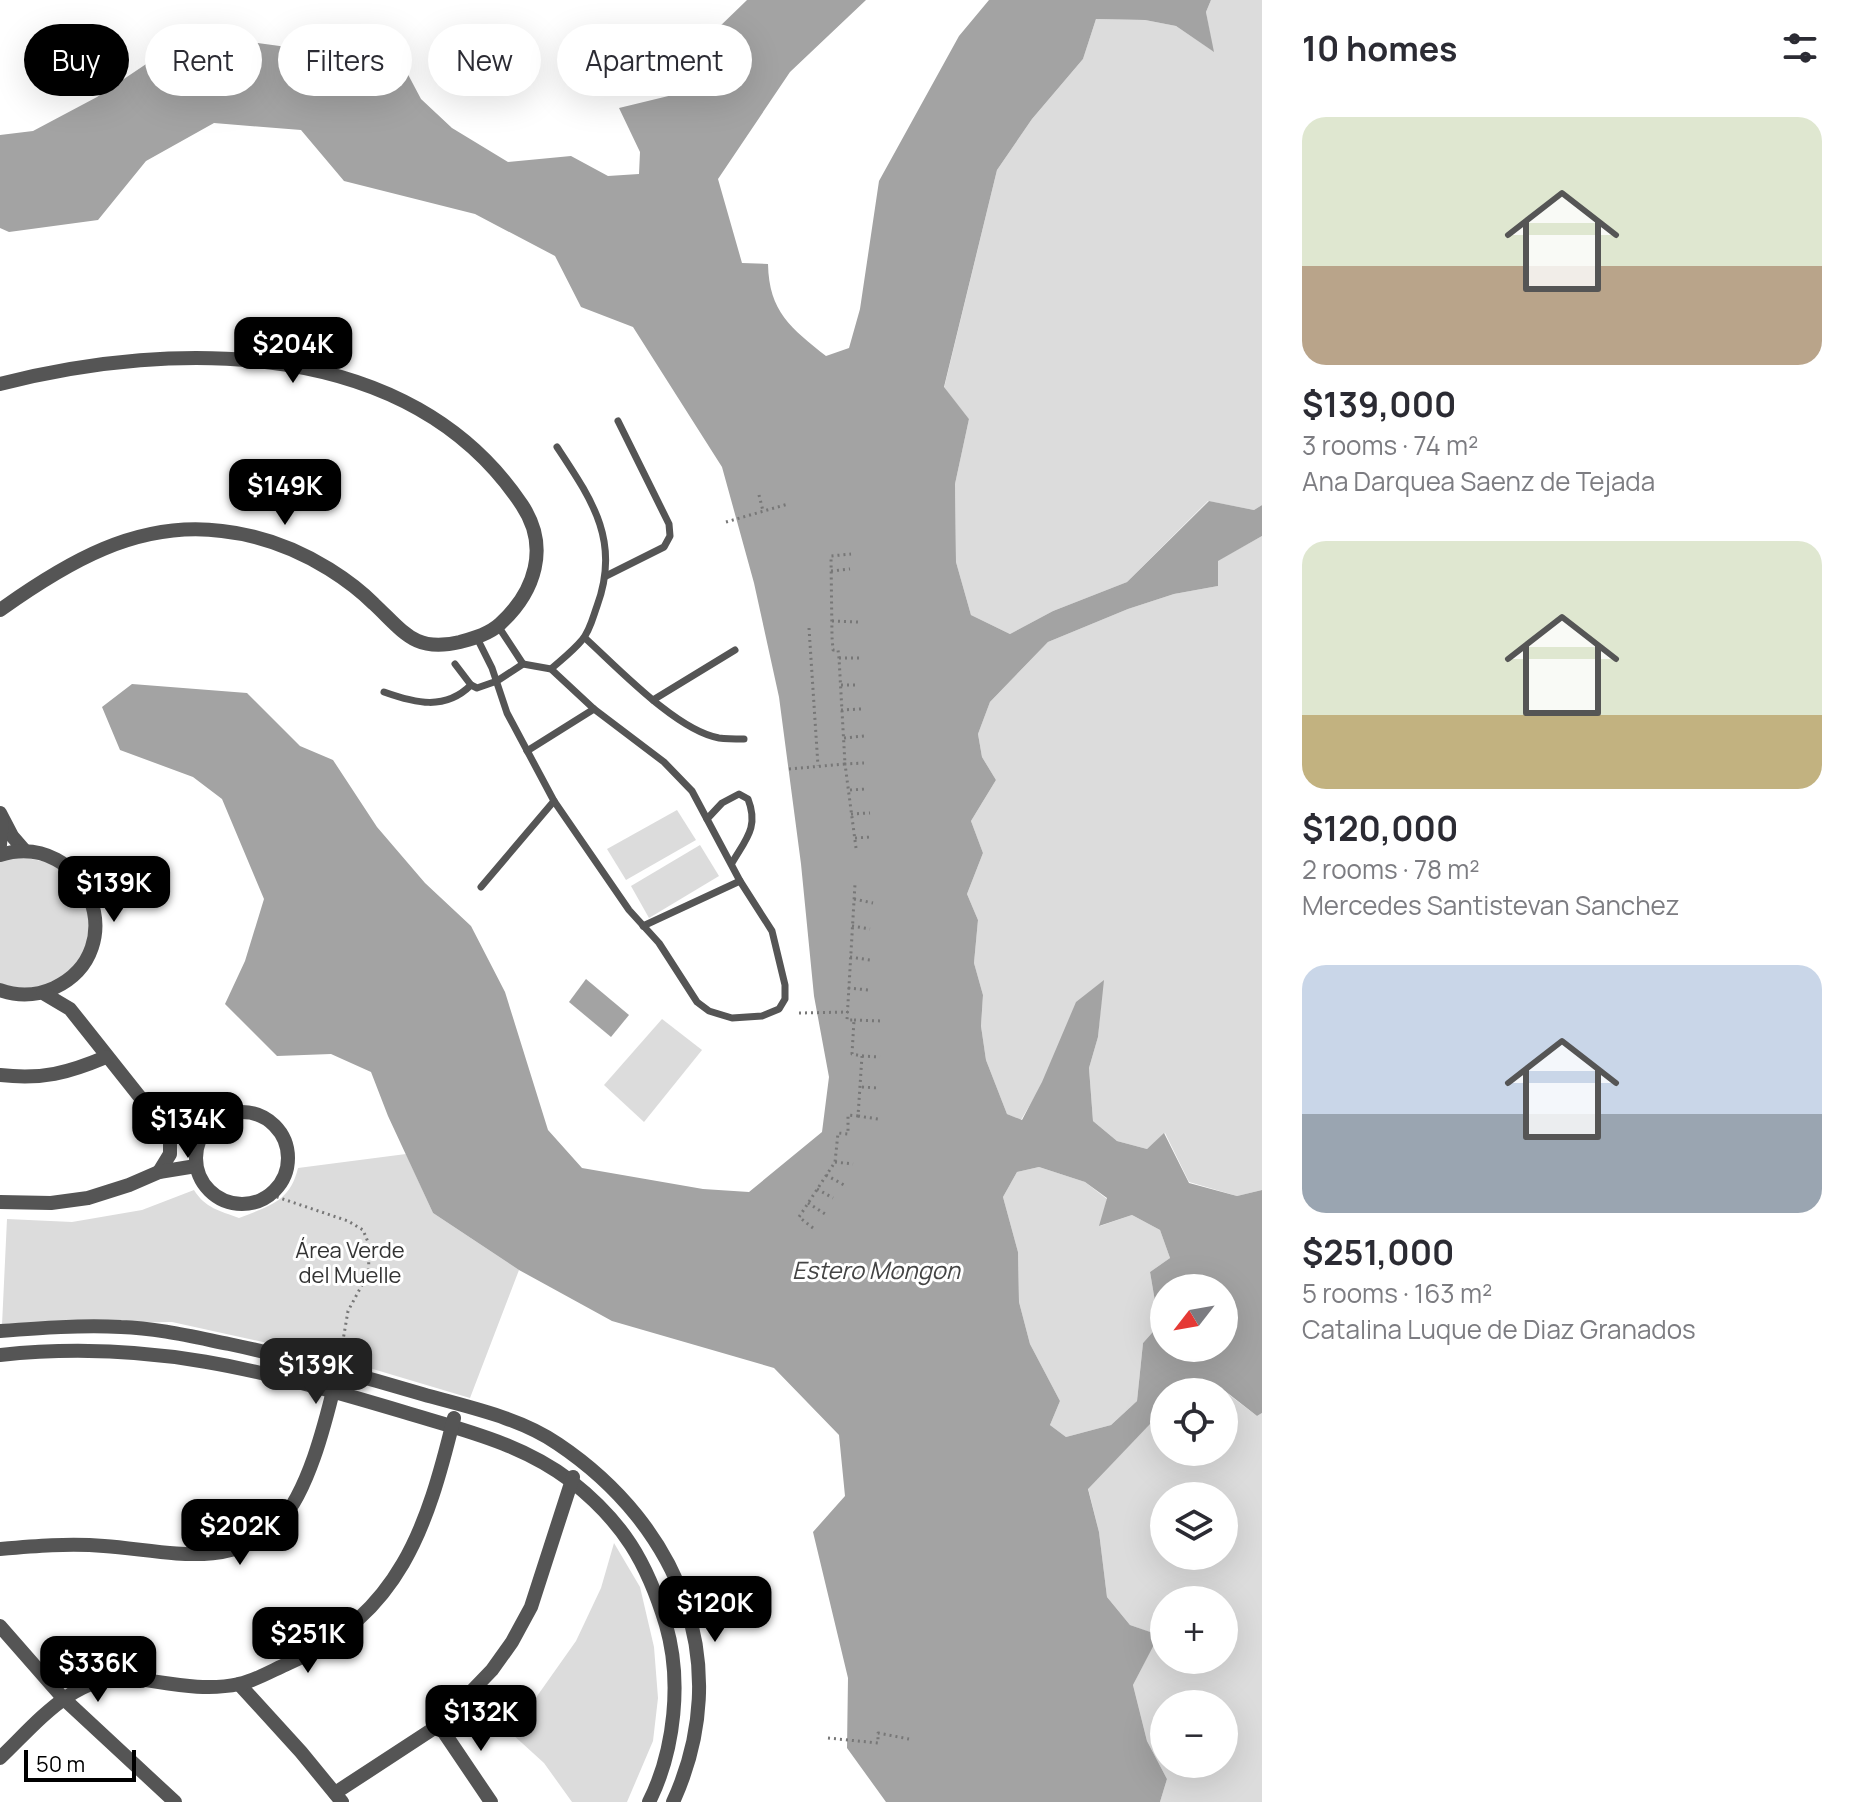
<!DOCTYPE html>
<html lang="en">
<head>
<meta charset="utf-8">
<style>
	:root { --surface:#fff; --page:#f2f2f3; --text:#2b2b33; --muted:#7c7c81; --accent:#000 }
	body { margin:0; font-family:Manrope,sans-serif; background:var(--page); color:var(--text); height:100vh; display:flex; flex-direction:column; font-size:30px; white-space:nowrap }
	* { box-sizing:border-box; margin:0 }
	p { font-size:26px; color:var(--muted) }
	.icon { flex:none; width:44px; height:44px; fill:none; stroke:currentColor; stroke-width:2; stroke-linecap:round; stroke-linejoin:round }
	.map { position:relative; flex:1; overflow:hidden }
	.drawer { display:flex; flex-direction:column; background:var(--surface); width:600px }
	.drawer>* { flex:none }
	.banner { position:absolute; left:24px; top:24px; width:760px; height:72px; display:flex; gap:16px }
	.needle { width:52px; rotate:239deg }
	.fabs { position:absolute; left:1150px; top:1274px; display:grid; gap:16px }
	.fabs a { display:grid; place-items:center; width:88px; height:88px; border-radius:50%; background:var(--surface); box-shadow:0 8px 32px #0002; font-size:40px }
	.scale { position:absolute; left:24px; bottom:20px; width:112px; box-sizing:border-box; padding-left:8px; border:4px solid #000; border-top:0; font-size:22px; line-height:28px; white-space:nowrap; color:#000; -webkit-text-stroke:6px #fff; paint-order:stroke }
	.price { position:absolute; translate:-50% -68px; padding:0 18px; border-radius:16px; background:var(--accent); color:#fff; font-size:26px; line-height:52px; filter:drop-shadow(0 2px 4px #0008) }
	.price::after { content:''; position:absolute; left:50%; top:48px; width:24px; height:18px; margin-left:-12px; background:inherit; clip-path:polygon(0 0,100% 0,50% 100%) }
	.price.on { background:#222; color:#fff }
	ul { padding:0; list-style:none }
	li { display:grid; align-content:center; gap:16px; height:424px; padding:0 40px }
	li span { display:grid; place-items:center; height:248px; border-radius:24px; color:#555 }
	li>.icon { margin-inline-start:auto }
	span .icon { width:144px; height:144px; fill:#fffc; stroke-width:1 }
	li b { font-size:34px }
	h2 { display:flex; justify-content:space-between; align-items:center; height:96px; padding:0 40px; font-size:34px }
	.chip { padding:0 28px; border-radius:36px; background:var(--surface); box-shadow:0 8px 32px #0002; font-size:28px; line-height:72px }
	.chip.on { background:var(--accent); color:#fff }
	main { display:flex; flex:1; min-height:0 }
	.map>svg:first-child { display:block }
	.green { fill:#dcdcdc; fill-rule:evenodd }
	.water { fill:#a3a3a3; fill-rule:evenodd }
	.lines { fill:none; stroke-linecap:round; stroke-linejoin:round }
	.path { stroke:#777; stroke-width:3; stroke-dasharray:2 4; stroke-linecap:butt }
	.service { stroke:#555; stroke-width:7 }
	.minor { stroke:#555; stroke-width:14 }
	.labels { text-anchor:middle; stroke-width:6; stroke-linejoin:round; paint-order:stroke }
	.park-label { font-size:22px; fill:#333; stroke:#fff }
	.water-label { font-size:24px; font-style:italic; fill:#444; stroke:#fff }
</style>
</head>
<body>
<main>
<div class="map">
<svg width="1262" height="1802" viewBox="0 0 1262 1802">
	<rect width="100%" height="100%" fill="#fff"/>
	<g class="green">
		<path d="M1211 0H1262V505L1254 510 1208 501 1127 582 1053 611 1010 634 971 615 956 562 955 484 969 419 944 388 997 170 1032 119 1083 59 1096 19 1145 20 1176 26 1213 51 1206 12Z"/>
		<path d="M1262 536V1190L1237 1196 1189 1182 1165 1133 1147 1149 1117 1141 1093 1121 1089 1068 1098 1037 1103 981 1021 1120 1007 1114 986 1060 981 1026 983 995 974 963 978 920 967 894 983 853 971 821 996 780 982 757 978 734 990 702 1048 642 1128 609 1174 594 1218 586 1217 561Z"/>
		<path d="M677 810 696 840 626 880 607 849Z"/>
		<path d="M700 845 719 876 649 918 631 886Z"/>
		<path d="M6 854 67 866 95 909 87 960 44 993 0 990V857Z"/>
		<path d="M662 1019 702 1050 644 1122 604 1085Z"/>
		<path d="M406 1154 433 1213 519 1270 470 1398 336 1358 172 1322 2 1325 7 1219 72 1222 142 1210 194 1190C205 1208 220 1211 239 1218 269 1206 290 1202 298 1168Z"/>
		<path d="M1039 1167 1085 1182 1107 1199 1100 1226 1132 1215 1160 1230 1170 1258 1150 1272 1159 1325 1143 1343 1137 1401 1111 1425 1066 1437 1050 1425 1060 1401 1030 1344 1019 1302 1018 1252 1003 1197 1017 1172Z"/>
		<path d="M1224 1391 1257 1416 1262 1413V1802H1160L1167 1779 1147 1741 1133 1685 1158 1635 1130 1625 1107 1597 1099 1532 1088 1488 1153 1421H1164V1452H1224ZM1164 1496H1224V1556H1164ZM1164 1600H1224V1660H1164ZM1164 1704H1224V1764H1164Z"/>
		<path d="M614 1543 640 1587 654 1647 658 1698 653 1741 627 1802H572L544 1763 511 1733 576 1641 601 1588Z"/>
	</g>
	<g class="water">
		<path d="M747 0H866L790 72 718 179 742 263 768 264C769 312 791 328 826 356L849 348 860 309 879 181 959 36 989 0H1211L1206 12 1214 52 1176 26 1145 20 1096 19 1083 59 1032 119 997 170 944 387 969 419 955 484 956 562 971 615 1010 634 1053 611 1127 582 1209 501 1254 510 1262 505V536L1218 561V586L1174 594 1128 609 1048 642 990 702 978 734 982 757 996 780 971 821 983 853 967 894 978 920 974 963 983 995 981 1026 986 1060 1007 1114 1022 1120 1042 1082 1076 1002 1104 980 1098 1037 1089 1068 1093 1121 1117 1141 1147 1149 1164 1133 1189 1183 1237 1196 1262 1190V1413L1257 1416 1225 1391 1164 1392V1421H1153L1088 1489 1099 1532 1107 1597 1130 1625 1159 1635 1133 1685 1147 1741 1167 1779 1160 1802H886L847 1748 848 1678 813 1532 845 1496 839 1435 774 1368 612 1321 519 1270 433 1213 388 1116 371 1072 331 1054 277 1056 225 1004 245 961 264 899 222 799 193 777 120 750 102 707 132 684 247 693 300 746 333 760 377 827 425 883 471 926 505 992 548 1130 582 1168 703 1189 749 1192 822 1132 829 1077 814 996 801 864 779 697 754 583 722 467 633 327 581 307 555 256 475 214 344 181 301 130 214 123 146 161 98 220 9 232 0 228V135L33 131 97 97 179 42 244 41 360 57 394 48 421 99 452 128 508 162 571 156 608 176 639 174 640 152 619 108 689 91 714 32ZM1039 1167 1085 1182 1107 1198 1099 1226 1132 1215 1160 1230 1170 1258 1150 1272 1159 1325 1143 1343 1137 1401 1111 1425 1066 1437 1050 1425 1060 1401 1030 1344 1019 1302 1018 1252 1003 1197 1017 1172ZM1164 1288H1224V1348H1164Z"/>
		<path d="M586 979 629 1015 611 1037 569 1002Z"/>
	</g>
	<g class="lines">
		<g class="path">
			<path d="M759 495 763 511"/>
			<path d="M726 522 788 504"/>
			<path d="M831 571 850 569"/>
			<path d="M832 621 859 622"/>
			<path d="M809 628 818 766"/>
			<path d="M839 658H861"/>
			<path d="M841 685H857"/>
			<path d="M841 710 861 709"/>
			<path d="M844 738 864 736"/>
			<path d="M789 769 845 764 839 658 838 650H833L832 637 831 556 851 554"/>
			<path d="M850 790 866 789"/>
			<path d="M851 814 870 813"/>
			<path d="M855 838 871 837"/>
			<path d="M856 848 845 764 864 763"/>
			<path d="M854 899 873 903"/>
			<path d="M852 926 870 929"/>
			<path d="M850 957 870 960"/>
			<path d="M848 988 869 990"/>
			<path d="M799 1013 848 1012"/>
			<path d="M854 1020 882 1021"/>
			<path d="M862 1056 880 1057"/>
			<path d="M862 1087 878 1088"/>
			<path d="M858 1116 878 1119"/>
			<path d="M835 1162 853 1164"/>
			<path d="M826 1175 844 1185"/>
			<path d="M817 1189 833 1198"/>
			<path d="M271 1195 348 1221 363 1230 368 1242 369 1272 348 1311 340 1358"/>
			<path d="M808 1203 825 1214"/>
			<path d="M813 1228 799 1217 835 1162 838 1133 848 1134V1115L858 1116 862 1056 852 1054 854 1020H847L855 884"/>
			<path d="M828 1738 878 1743V1733L909 1739"/>
		</g>
		<g class="service">
			<path d="M606 576 664 547 670 536 669 524 618 421"/>
			<path d="M498 626 523 664"/>
			<path d="M585 638C617 667 677 731 719 738 727 739 736 739 744 739"/>
			<path d="M455 664 471 685 477 688 497 681 523 664 551 669 594 709 664 762 692 791 740 881 772 931 785 985V999L779 1009 762 1016 732 1018 709 1011 697 1002 659 943 629 910 554 801 507 713 492 668 477 638"/>
			<path d="M551 669C561 660 573 651 582 640 590 631 593 617 597 606 621 541 592 500 557 447"/>
			<path d="M384 692C415 703 445 711 471 685"/>
			<path d="M653 700 735 650"/>
			<path d="M527 751 594 709"/>
			<path d="M707 819 722 803 739 794 748 799C759 827 746 839 732 863"/>
			<path d="M481 887 554 801"/>
			<path d="M643 926 740 881"/>
		</g>
		<g class="minor">
			<path d="M0 384C176 339 410 337 522 505 550 547 535 592 500 624 489 634 474 638 460 642 415 653 404 632 374 604 361 591 345 579 329 569 297 549 259 535 222 531 137 520 66 563 0 610"/>
			<path d="M0 813 12 836 25 851"/>
			<path d="M0 845 2 820"/>
			<path d="M0 855C86 829 135 950 54 988 36 996 19 997 0 990"/>
			<path d="M43 993 70 1009 170 1135"/>
			<path d="M0 1075C42 1080 68 1073 106 1057"/>
			<circle cx="242" cy="1158" r="46"/>
			<path d="M159 1172 170 1154V1135"/>
			<path d="M0 1202 51 1203 88 1198 129 1185 159 1172 196 1166"/>
			<path d="M0 1331C40 1328 81 1325 121 1327 157 1328 194 1337 229 1344 294 1358 358 1375 422 1394 467 1407 519 1417 558 1444 680 1526 736 1664 673 1802"/>
			<path d="M0 1355C150 1339 263 1370 404 1412 463 1430 521 1443 571 1481 623 1522 647 1562 666 1625 682 1680 675 1750 649 1802"/>
			<path d="M0 1549C34 1546 70 1543 104 1546 163 1550 230 1571 278 1524 308 1493 325 1424 335 1383"/>
			<path d="M0 1626 63 1698 175 1802"/>
			<path d="M239 1684 301 1752 342 1802"/>
			<path d="M439 1725 491 1802"/>
			<path d="M0 1758C36 1724 75 1673 130 1678 165 1682 202 1692 239 1684 255 1681 273 1670 289 1663 400 1614 427 1528 454 1418"/>
			<path d="M335 1793 439 1725 492 1670 512 1642 531 1607 573 1477"/>
		</g>
	</g>
	<g class="labels">
		<g class="park-label">
			<text x="350" y="1258">Área Verde<tspan x="350" dy="25">del Muelle</tspan></text>
		</g>
		<g class="water-label">
			<text x="876" y="1279">Estero Mongon</text>
		</g>
	</g>
</svg>
<div class="fabs">
<a><svg class="needle" viewBox="-14 -14 28 28"><path d="M0-13l5 13h-10z" fill="#e53935"/><path d="M0 13l5-13h-10z" fill="#7c7c81"/></svg></a>
<a><svg class="icon" aria-label="locate" viewBox="0 0 24 24"><circle cx="12" cy="12" r="6"/><path d="M12 2v4M12 18v4M2 12h4M18 12h4"/></svg></a>
<a><svg class="icon" aria-label="layers" viewBox="0 0 24 24"><path d="M12 4l9 5-9 5-9-5zM3 14l9 5 9-5"/></svg></a>
<a>+</a>
<a>−</a>
</div>
<div class="scale">50 m</div>
<b class="price" style="left:293px;top:385px">$204K</b>
<b class="price" style="left:285px;top:527px">$149K</b>
<b class="price" style="left:114px;top:924px">$139K</b>
<b class="price" style="left:188px;top:1160px">$134K</b>
<b class="price on" style="left:316px;top:1406px">$139K</b>
<b class="price" style="left:240px;top:1567px">$202K</b>
<b class="price" style="left:715px;top:1644px">$120K</b>
<b class="price" style="left:308px;top:1675px">$251K</b>
<b class="price" style="left:98px;top:1704px">$336K</b>
<b class="price" style="left:481px;top:1753px">$132K</b>
<div class="banner">
<a class="chip on">Buy</a>
<a class="chip">Rent</a>
<a class="chip">Filters</a>
<a class="chip">New</a>
<a class="chip">Apartment</a>
</div>
</div>
<section class="drawer">
<h2>10 homes<svg class="icon" aria-label="filters" viewBox="0 0 24 24"><path d="M4 7h16M4 17h16"/><circle cx="9" cy="7" r="2"/><circle cx="15" cy="17" r="2"/></svg></h2>
<ul>
<li><span style="background:linear-gradient(#dfe7d0 60%,#b9a48a 0)"><svg class="icon" aria-label="home" viewBox="0 0 24 24"><path d="M3 11l9-7 9 7M6 9v11h12V9"/></svg></span><div><b>$139,000</b><p>3 rooms · 74 m²</p><p>Ana Darquea Saenz de Tejada</p></div></li>
<li><span style="background:linear-gradient(#dfe7d0 70%,#c2b280 0)"><svg class="icon" aria-label="home" viewBox="0 0 24 24"><path d="M3 11l9-7 9 7M6 9v11h12V9"/></svg></span><div><b>$120,000</b><p>2 rooms · 78 m²</p><p>Mercedes Santistevan Sanchez</p></div></li>
<li><span style="background:linear-gradient(#c9d6e8 60%,#9aa5b1 0)"><svg class="icon" aria-label="home" viewBox="0 0 24 24"><path d="M3 11l9-7 9 7M6 9v11h12V9"/></svg></span><div><b>$251,000</b><p>5 rooms · 163 m²</p><p>Catalina Luque de Diaz Granados</p></div></li>
</ul>
</section>
</main>
</body>
</html>
